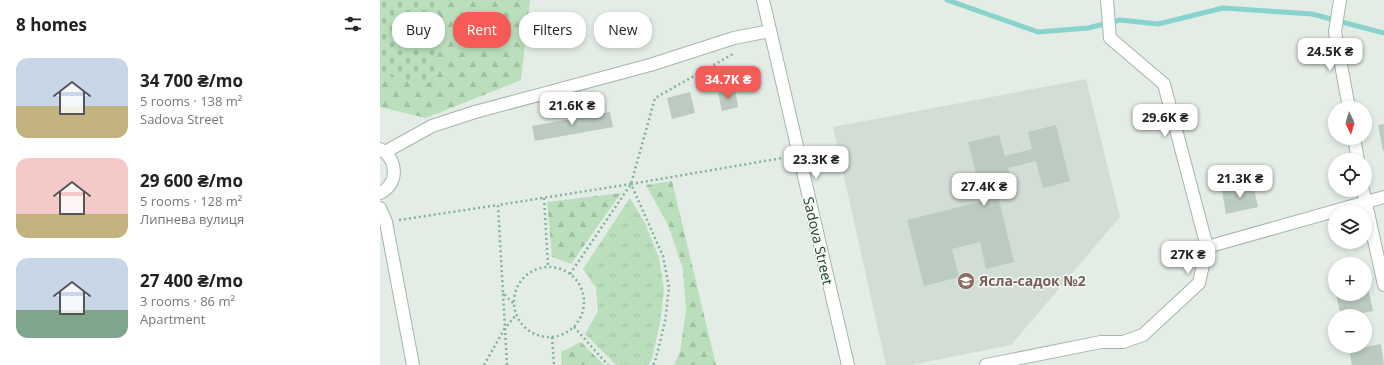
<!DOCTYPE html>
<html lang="en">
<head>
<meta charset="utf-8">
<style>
	:root { --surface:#fff; --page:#f6f6f6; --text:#222; --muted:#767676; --accent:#f65b58 }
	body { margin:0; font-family:"Open Sans",sans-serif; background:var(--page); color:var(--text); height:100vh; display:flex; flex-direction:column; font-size:15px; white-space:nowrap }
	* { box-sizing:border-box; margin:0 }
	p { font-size:13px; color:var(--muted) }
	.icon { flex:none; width:22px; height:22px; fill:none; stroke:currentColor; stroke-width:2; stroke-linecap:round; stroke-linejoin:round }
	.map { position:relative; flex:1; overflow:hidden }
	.side { display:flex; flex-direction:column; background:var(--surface); width:380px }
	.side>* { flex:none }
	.banner { position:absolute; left:12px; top:12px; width:380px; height:36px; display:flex; gap:8px }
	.needle { width:26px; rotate:175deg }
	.controls { position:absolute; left:948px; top:101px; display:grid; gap:8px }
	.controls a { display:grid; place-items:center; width:44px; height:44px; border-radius:50%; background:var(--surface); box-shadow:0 2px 6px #0003; font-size:20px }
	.price { position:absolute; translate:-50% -34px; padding:0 9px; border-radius:8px; background:#fff; color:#222; font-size:13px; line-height:26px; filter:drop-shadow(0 1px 2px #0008) }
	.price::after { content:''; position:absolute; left:50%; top:24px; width:12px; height:9px; margin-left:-6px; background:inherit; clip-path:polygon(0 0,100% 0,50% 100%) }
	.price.current { background:var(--accent); color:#fff }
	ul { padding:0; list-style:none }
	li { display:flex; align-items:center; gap:12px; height:100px; padding:0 16px }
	li span { display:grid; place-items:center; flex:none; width:112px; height:80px; border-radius:12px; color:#555 }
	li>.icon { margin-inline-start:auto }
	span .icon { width:48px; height:48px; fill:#fffc; stroke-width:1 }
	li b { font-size:17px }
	h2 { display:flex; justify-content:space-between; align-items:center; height:48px; padding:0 16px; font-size:17px }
	.pill { padding:0 14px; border-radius:16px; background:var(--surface); box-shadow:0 2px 6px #0003; font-size:14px; line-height:36px }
	.pill.current { background:var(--accent); color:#fff }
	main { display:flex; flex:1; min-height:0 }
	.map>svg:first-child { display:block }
	.built { fill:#d1ddd5 }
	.grass { fill:url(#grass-tufts) }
	.forest { fill:url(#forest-firs) }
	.cemetery { fill:url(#cemetery-stones) }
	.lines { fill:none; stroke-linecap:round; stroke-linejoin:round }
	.stream { stroke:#89d3ce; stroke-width:5 }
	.building { fill:#bbcbc1 }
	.minor-casing { stroke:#a5b5ac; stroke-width:14 }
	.tertiary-casing { stroke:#a5b5ac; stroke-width:14 }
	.path { stroke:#82b298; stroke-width:2.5; stroke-dasharray:2 3; stroke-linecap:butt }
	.minor { stroke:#fff; stroke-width:12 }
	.tertiary { stroke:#fff; stroke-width:12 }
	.labels { text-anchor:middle; stroke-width:3; stroke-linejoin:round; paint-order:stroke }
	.street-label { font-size:14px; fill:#223f30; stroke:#f3f9f5 }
	.education-label { font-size:14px; font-weight:bold; fill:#785e54; stroke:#f3f9f5; text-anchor:start }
</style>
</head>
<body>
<main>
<section class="side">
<h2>8 homes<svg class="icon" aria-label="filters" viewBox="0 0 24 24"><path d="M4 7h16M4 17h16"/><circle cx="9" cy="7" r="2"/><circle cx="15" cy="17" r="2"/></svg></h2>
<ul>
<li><span style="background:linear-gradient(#c9d6e8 60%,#c2b280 0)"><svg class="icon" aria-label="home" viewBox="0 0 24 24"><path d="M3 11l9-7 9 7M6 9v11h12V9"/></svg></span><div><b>34 700 ₴/mo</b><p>5 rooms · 138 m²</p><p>Sadova Street</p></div></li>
<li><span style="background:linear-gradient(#f6c9c9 70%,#c2b280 0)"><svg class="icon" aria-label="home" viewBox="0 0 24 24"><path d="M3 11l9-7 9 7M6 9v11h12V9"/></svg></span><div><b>29 600 ₴/mo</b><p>5 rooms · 128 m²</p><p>Липнева вулиця</p></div></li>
<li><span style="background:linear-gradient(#c9d6e8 65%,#7fa58c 0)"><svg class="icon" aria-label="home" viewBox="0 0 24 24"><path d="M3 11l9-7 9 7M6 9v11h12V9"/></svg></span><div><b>27 400 ₴/mo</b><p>3 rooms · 86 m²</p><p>Apartment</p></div></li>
</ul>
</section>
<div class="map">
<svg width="1004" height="365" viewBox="0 0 1004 365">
	<defs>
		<pattern id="grass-tufts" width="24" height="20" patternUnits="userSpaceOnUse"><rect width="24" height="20" fill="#bbdfbc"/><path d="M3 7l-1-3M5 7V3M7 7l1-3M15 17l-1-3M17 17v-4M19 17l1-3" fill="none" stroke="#a0c0a2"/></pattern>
		<pattern id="forest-firs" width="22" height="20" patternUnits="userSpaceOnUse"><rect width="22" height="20" fill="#bbdfbc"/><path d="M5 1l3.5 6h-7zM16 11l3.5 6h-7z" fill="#a0c0a2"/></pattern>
		<pattern id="cemetery-stones" width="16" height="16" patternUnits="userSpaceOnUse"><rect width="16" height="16" fill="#bbdfbc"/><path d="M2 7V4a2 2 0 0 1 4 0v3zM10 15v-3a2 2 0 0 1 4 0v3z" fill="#a0c0a2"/></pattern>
	</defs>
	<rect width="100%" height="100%" fill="#e3ede6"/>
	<path class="built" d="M706 79 740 217 631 345 531 365H506L453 127Z"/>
	<path class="grass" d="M250 198 265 223 279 258 284 289 280 323 272 359 268 365H236L205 334 218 311 216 288 203 269Z"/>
	<g class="forest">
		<path d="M0 0H150L141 80 46 118 0 107Z"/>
		<path d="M292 181 336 365H294L300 352 306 310 303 269 288 225 266 185Z"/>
		<path d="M241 193 191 264 172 257 167 202Z"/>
		<path d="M201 342 224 365H182L181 352Z"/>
	</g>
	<path class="cemetery" d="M0 0H61L54 83 0 75Z"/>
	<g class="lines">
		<path class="stream" d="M567 0 658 32 708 28 740 20 778 24 843 8 932 14 1004 33"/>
	</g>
	<g class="building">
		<path d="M247 13 248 19 260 17 261 21 271 19 272 27 263 29V33L251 36 252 41 242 43 241 38 234 39 231 22 237 21 236 16Z"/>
		<path d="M355 89 358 107 342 111 338 93Z"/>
		<path d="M310 92 315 113 292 119 287 98Z"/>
		<path d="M230 112 233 127 155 141 152 126Z"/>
		<path d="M1004 124V150L1003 151 998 125Z"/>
		<path d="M676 125 690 181 663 188 656 161 628 168 634 192 618 196 634 262 606 269 600 242 572 249 579 277 544 286 527 220 603 201 588 142 619 135 625 156 652 149 648 132Z"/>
		<path d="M873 184 878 207 846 214 842 191Z"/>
		<path d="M988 288 993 311 967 316H961L956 295 985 294V289Z"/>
		<path d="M1001 344 1004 365H972L969 350Z"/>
	</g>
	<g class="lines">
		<defs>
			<g id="minor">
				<path d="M727 0 730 38 784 84 827 247"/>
				<path d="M960 0 955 32 969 108"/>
				<path d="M974 138 978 160"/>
				<path d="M0 149C18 159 19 184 0 193"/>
				<path d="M5 152 52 126 95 112 270 65 354 38 390 31"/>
				<path d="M983 190 1004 285"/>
				<path d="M0 208 6 222 33 365"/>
				<path d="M606 365 721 342H743L763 335 819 283 827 247 1004 197"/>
			</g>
			<path id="tertiary" d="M383 0 468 365"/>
		</defs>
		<use href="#minor" class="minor-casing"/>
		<use href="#tertiary" class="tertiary-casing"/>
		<g class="path">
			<path d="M251 184 402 158"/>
			<path d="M164 198 168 266"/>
			<path d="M19 220 118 205"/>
			<circle cx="169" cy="302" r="35"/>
			<path d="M190 274 251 184 275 98 353 54"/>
			<path d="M133 303 123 293 118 205 251 184 283 256 289 287 285 322 275 362 273 365"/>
			<path d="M194 327 228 365"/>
			<path d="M172 337 174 365"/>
			<path d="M104 365 125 328 123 293"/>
			<path d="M127 365 125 328 136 315"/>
		</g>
		<use href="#minor" class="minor"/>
		<use href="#tertiary" class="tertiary"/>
	</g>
	<defs>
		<symbol id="school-disc" viewBox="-11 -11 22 22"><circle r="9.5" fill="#8d6e63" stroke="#f3f9f5"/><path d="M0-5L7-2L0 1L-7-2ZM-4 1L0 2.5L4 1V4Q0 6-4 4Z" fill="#fff"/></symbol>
	</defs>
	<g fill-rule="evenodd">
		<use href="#school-disc" x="576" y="271" width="20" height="20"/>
	</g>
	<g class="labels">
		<g class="street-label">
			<text transform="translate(438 241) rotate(77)" y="5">Sadova Street</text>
		</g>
		<g class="education-label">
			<text x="599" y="286">Ясла-садок №2</text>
		</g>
	</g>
</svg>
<div class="controls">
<a><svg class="needle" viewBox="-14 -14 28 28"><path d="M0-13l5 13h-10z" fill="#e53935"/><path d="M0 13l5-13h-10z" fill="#767676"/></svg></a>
<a><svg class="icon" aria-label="locate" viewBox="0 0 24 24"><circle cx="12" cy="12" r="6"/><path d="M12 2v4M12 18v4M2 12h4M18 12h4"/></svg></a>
<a><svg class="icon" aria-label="layers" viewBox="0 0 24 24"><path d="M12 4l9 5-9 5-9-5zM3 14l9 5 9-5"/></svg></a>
<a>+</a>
<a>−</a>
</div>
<b class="price" style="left:950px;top:72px">24.5K ₴</b>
<b class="price current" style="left:348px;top:100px">34.7K ₴</b>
<b class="price" style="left:192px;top:126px">21.6K ₴</b>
<b class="price" style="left:785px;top:138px">29.6K ₴</b>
<b class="price" style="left:436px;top:180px">23.3K ₴</b>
<b class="price" style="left:860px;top:199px">21.3K ₴</b>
<b class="price" style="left:604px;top:207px">27.4K ₴</b>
<b class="price" style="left:808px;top:275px">27K ₴</b>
<div class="banner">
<a class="pill">Buy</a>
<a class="pill current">Rent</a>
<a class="pill">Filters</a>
<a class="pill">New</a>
</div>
</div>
</main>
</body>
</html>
